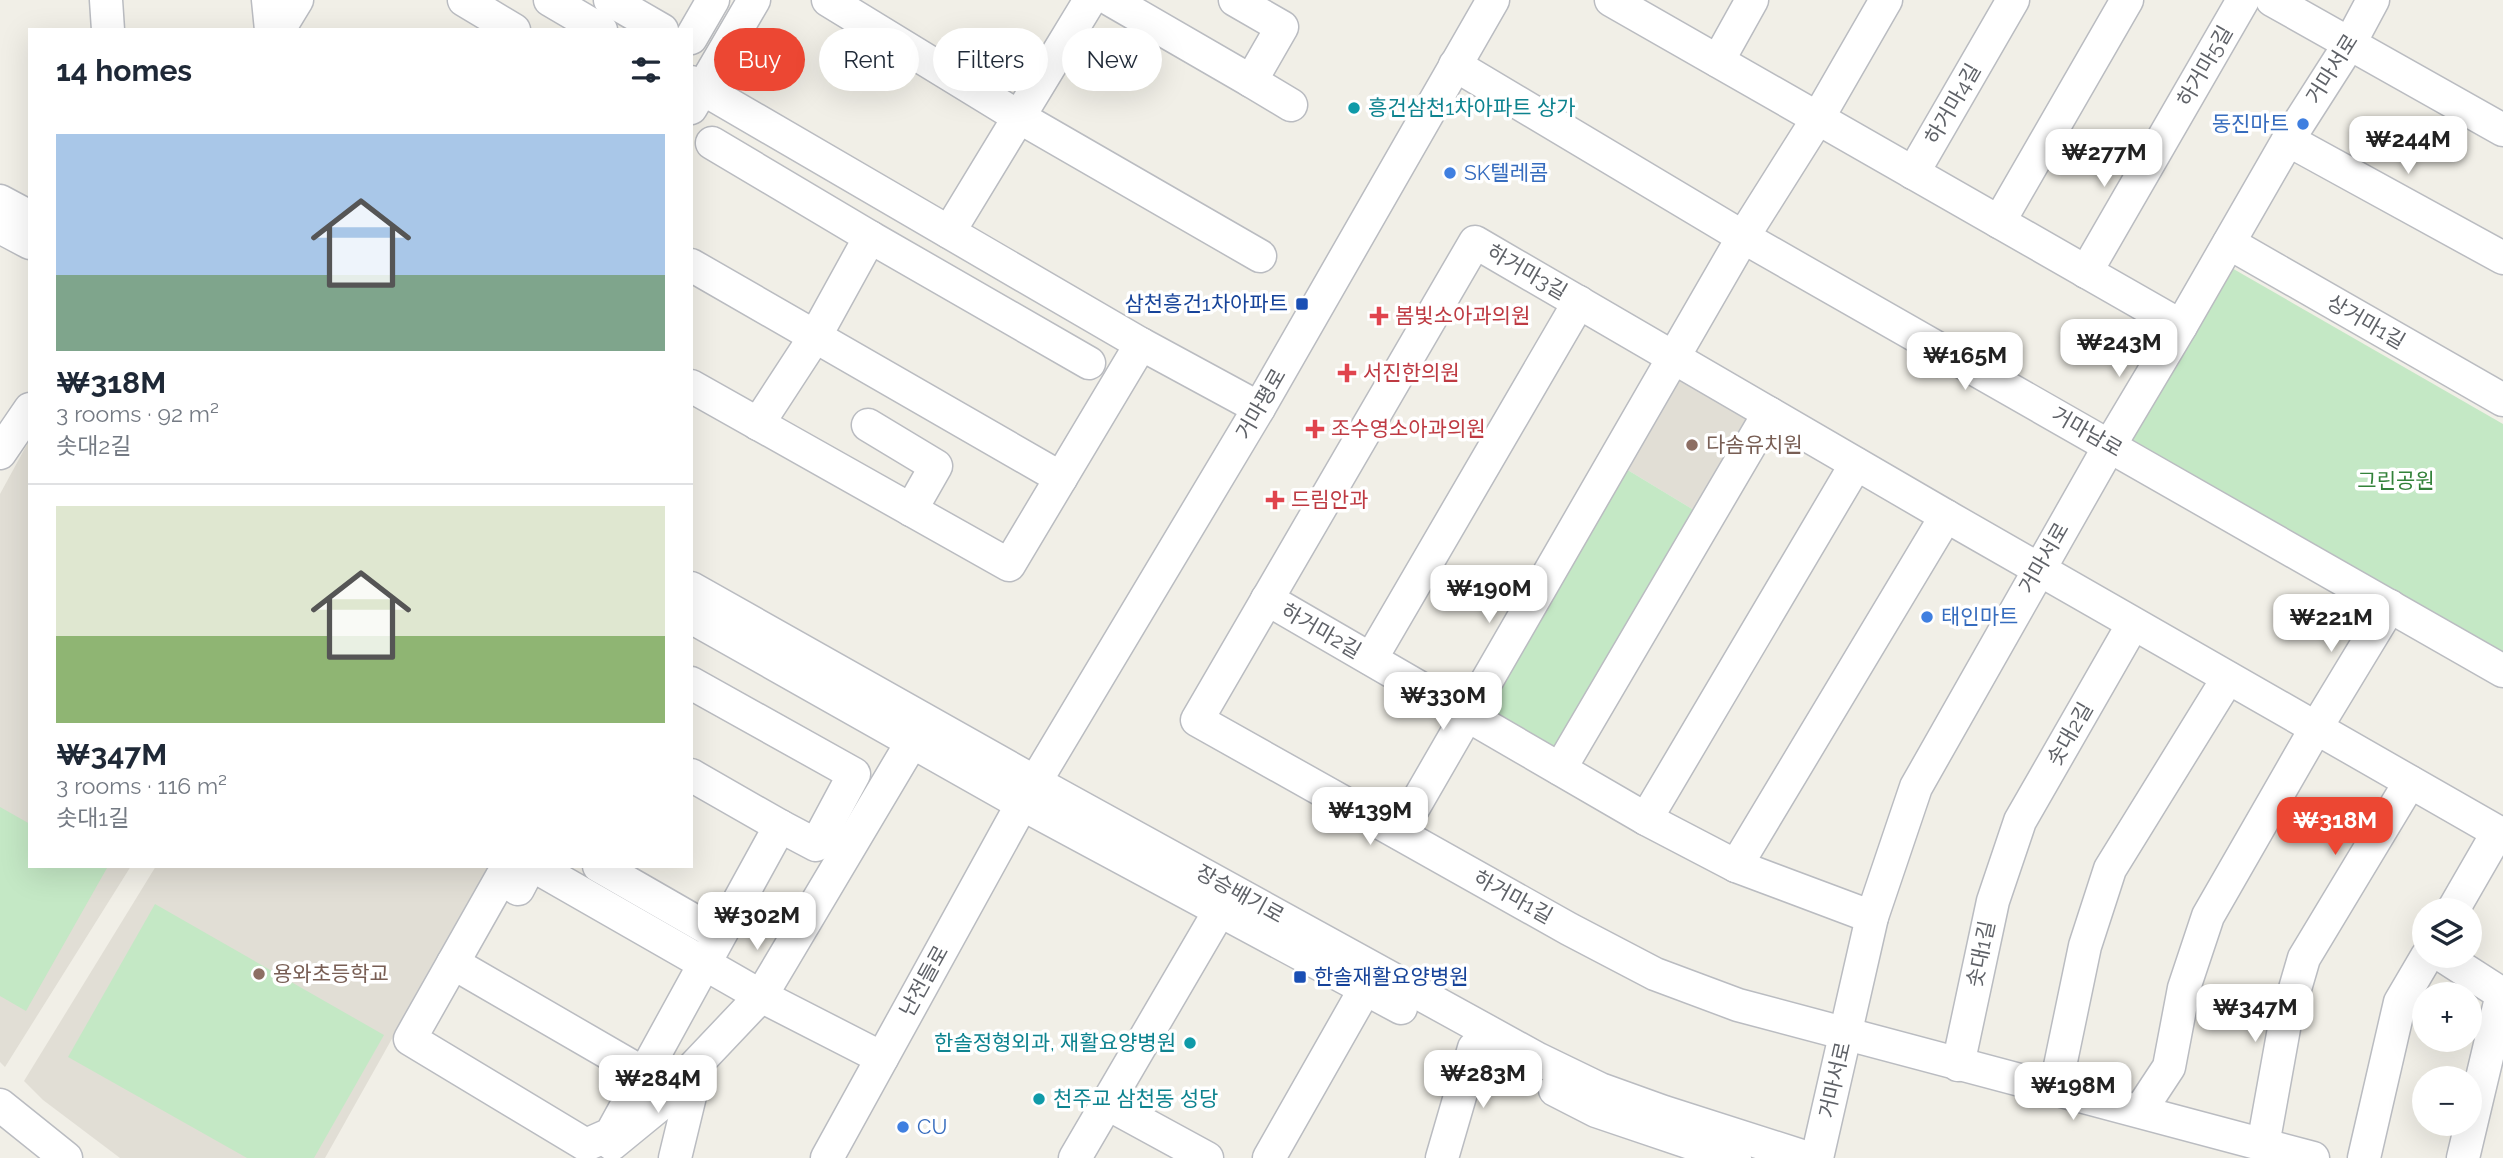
<!DOCTYPE html>
<html lang="en">
<head>
<meta charset="utf-8">
<style>
	:root { --surface:#fff; --page:#f6f6f7; --text:#1f2937; --muted:#747a83; --line:#e0e1e3; --accent:#ec4733 }
	body { margin:0; font-family:Raleway,"Noto Sans KR",sans-serif; background:var(--page); color:var(--text); height:100vh; display:flex; flex-direction:column; font-size:26px; white-space:nowrap }
	* { box-sizing:border-box; margin:0 }
	p { font-size:23px; color:var(--muted) }
	.icon { flex:none; width:38px; height:38px; fill:none; stroke:currentColor; stroke-width:2; stroke-linecap:round; stroke-linejoin:round }
	.map { position:relative; flex:1; overflow:hidden }
	.side { position:absolute; left:28px; top:28px; width:665px; height:840px; display:flex; flex-direction:column; background:var(--surface); border-radius:0px; box-shadow:0 7px 28px #0002 }
	.side>* { flex:none }
	.hud { position:absolute; left:714px; top:28px; width:665px; height:63px; display:flex; gap:14px }
	.controls { position:absolute; left:2412px; top:898px; display:grid; gap:14px }
	.controls a { display:grid; place-items:center; width:70px; height:70px; border-radius:50%; background:var(--surface); box-shadow:0 7px 28px #0002; font-size:35px }
	.price { position:absolute; translate:-50% -60px; padding:0 16px; border-radius:14px; background:#fff; color:#222; font-size:23px; line-height:46px; filter:drop-shadow(0 2px 4px #0008) }
	.price::after { content:''; position:absolute; left:50%; top:42px; width:21px; height:16px; margin-left:-10px; background:inherit; clip-path:polygon(0 0,100% 0,50% 100%) }
	.price.active { background:var(--accent); color:#fff }
	ul { padding:0; list-style:none }
	li { display:grid; align-content:center; gap:14px; height:371px; padding:0 28px }
	li+li { border-top:2px solid var(--line) }
	li span { display:grid; place-items:center; height:217px; border-radius:0px; color:#555 }
	li>.icon { margin-inline-start:auto }
	span .icon { width:126px; height:126px; fill:#fffc; stroke-width:1 }
	li b { font-size:30px }
	h2 { display:flex; justify-content:space-between; align-items:center; height:84px; padding:0 28px; font-size:30px }
	.pill { padding:0 24px; border-radius:32px; background:var(--surface); box-shadow:0 7px 28px #0002; font-size:24px; line-height:63px }
	.pill.active { background:var(--accent); color:#fff }
	.map>svg:first-child { display:block }
	.education { fill:#e1ded5 }
	.green { fill:#c4e8c5 }
	.lines { fill:none; stroke-linecap:round; stroke-linejoin:round }
	.minor-casing { stroke:#babcc1; stroke-width:35 }
	.minor { stroke:#fff; stroke-width:32 }
	.culture-dot { fill:#0f9aa8; stroke:#fff; stroke-width:2.5 }
	.shop-dot { fill:#3f7fe0; stroke:#fff; stroke-width:2.5 }
	.transit-dot { fill:#1a4fb4; stroke:#fff; stroke-width:2.5 }
	.health-dot { fill:#e0444e; stroke:#fff; stroke-width:2.5 }
	.education-dot { fill:#8d6e63; stroke:#fff; stroke-width:2.5 }
	.labels { text-anchor:middle; stroke-width:7; stroke-linejoin:round; paint-order:stroke }
	.street-label { font-size:21px; fill:#5f6268; stroke:#fff }
	.culture-label { font-size:21px; fill:#0d838f; stroke:#fff; text-anchor:start }
	.shop-label { font-size:21px; fill:#366cbe; stroke:#fff; text-anchor:start }
	.transit-label { font-size:21px; fill:#164399; stroke:#fff; text-anchor:end }
	.health-label { font-size:21px; fill:#be3a42; stroke:#fff; text-anchor:start }
	.education-label { font-size:21px; fill:#785e54; stroke:#fff; text-anchor:start }
	.park-label { font-size:21px; fill:#33823a; stroke:#fff }
</style>
</head>
<body>
<div class="map">
<svg width="2503" height="1158" viewBox="0 0 2503 1158">
	<rect width="100%" height="100%" fill="#f1efe7"/>
	<g class="education">
		<path d="M1680 378 1756 413 1702 515 1626 469Z"/>
		<path d="M30 439V866H131L5 1067 0 1062V494Z"/>
		<path d="M156 866H489L325 1158H120L43 1100 24 1081Z"/>
	</g>
	<g class="green">
		<path d="M2230 267 2503 424V663L2128 443Z"/>
		<path d="M1626 469 1702 515 1562 757 1486 711Z"/>
		<path d="M0 807 30 824V866H103L107 868 26 1011 0 996Z"/>
		<path d="M155 904 384 1035 314 1158H247L68 1057Z"/>
	</g>
	<g class="lines">
		<defs>
			<g id="minor">
				<path d="M106 0 108 30"/>
				<path d="M268 0 271 30"/>
				<path d="M464 0 514 30"/>
				<path d="M550 0 601 30"/>
				<path d="M610 0 662 30"/>
				<path d="M828 0 1019 117 1260 256"/>
				<path d="M1111 0 1251 81 1282 27 1235 0"/>
				<path d="M1611 0 2181 326"/>
				<path d="M2272 0 2503 130"/>
				<path d="M283 23 297 0"/>
				<path d="M691 38 713 0"/>
				<path d="M1718 61 1752 0"/>
				<path d="M1455 65 1743 237 2503 671"/>
				<path d="M1251 81 1291 105"/>
				<path d="M691 82 1141 344 1259 408"/>
				<path d="M691 108 754 0"/>
				<path d="M2288 140 2503 258"/>
				<path d="M712 143 870 237 816 335 758 424"/>
				<path d="M1913 173 2013 0"/>
				<path d="M0 201 30 217"/>
				<path d="M1999 222 2127 0"/>
				<path d="M0 227 30 243"/>
				<path d="M949 232 1090 0"/>
				<path d="M870 237 1089 363"/>
				<path d="M2229 243 2503 400"/>
				<path d="M691 265 1061 478"/>
				<path d="M2086 272 2243 0"/>
				<path d="M691 386 1009 565 1141 344"/>
				<path d="M868 425 936 466 911 510"/>
				<path d="M0 453 30 409"/>
				<path d="M691 588 1035 782 1538 1059 1600 1089 1664 1112 1808 1158"/>
				<path d="M1267 599 1646 819 1736 866 1872 917"/>
				<path d="M691 617 1022 804 1401 1008"/>
				<path d="M1371 659 1579 302"/>
				<path d="M691 683 854 774 816 845 780 826"/>
				<path d="M1560 769 1769 413"/>
				<path d="M1646 819 1856 464"/>
				<path d="M1399 833 1743 237 1818 118 1886 0"/>
				<path d="M530 866 518 889 501 878 410 1039 586 1145 611 1134 780 826 691 775"/>
				<path d="M534 866 761 996 882 1058"/>
				<path d="M599 866 719 935"/>
				<path d="M1736 866 1946 516"/>
				<path d="M2453 910 2498 832"/>
				<path d="M2443 956 2502 994 2463 1158"/>
				<path d="M453 963 643 1073"/>
				<path d="M1958 1065 1993 901 2020 821 2133 624"/>
				<path d="M1555 1090 1596 1111 1735 1158"/>
				<path d="M2055 1090 2085 946 2110 869 2228 678"/>
				<path d="M1106 1103 1207 1158"/>
				<path d="M0 1105 66 1158"/>
				<path d="M2140 1111 2169 1067 2184 988 2208 916 2316 728 2390 606"/>
				<path d="M612 1144 667 1099 688 1073 761 996 912 742"/>
				<path d="M2263 1145 2285 1023 2304 958 2410 782"/>
				<path d="M675 1158 691 1092 688 1073"/>
				<path d="M827 1158 1022 804 1259 408 1493 0"/>
				<path d="M1075 1158 1220 910"/>
				<path d="M1269 1158 1365 989"/>
				<path d="M1442 1158 1474 1048"/>
				<path d="M1817 1158 1872 917 1916 787 2110 445 2181 326 2288 140 2350 43 2373 0"/>
				<path d="M2313 1158 1738 1005 1655 974 1569 929 1197 720 1475 242 1946 516 2503 835"/>
				<path d="M2364 1158 2400 1002 2427 956"/>
			</g>
		</defs>
		<use href="#minor" class="minor-casing"/>
		<use href="#minor" class="minor"/>
	</g>
	<g class="culture-dot">
		<circle cx="1354" cy="108" r="7"/>
		<circle cx="1190" cy="1043" r="7"/>
		<circle cx="1039" cy="1099" r="7"/>
	</g>
	<g class="shop-dot">
		<circle cx="2303" cy="124" r="7"/>
		<circle cx="1450" cy="173" r="7"/>
		<circle cx="1927" cy="617" r="7"/>
		<circle cx="903" cy="1127" r="7"/>
	</g>
	<g class="transit-dot">
		<rect x="1295" y="297" width="14" height="14" rx="3.5"/>
		<rect x="1293" y="970" width="14" height="14" rx="3.5"/>
	</g>
	<g class="health-dot">
		<path d="M1375.5 305.5h7v7h7v7h-7v7h-7v-7h-7v-7h7z"/>
		<path d="M1343.5 362.5h7v7h7v7h-7v7h-7v-7h-7v-7h7z"/>
		<path d="M1311.5 418.5h7v7h7v7h-7v7h-7v-7h-7v-7h7z"/>
		<path d="M1271.5 489.5h7v7h7v7h-7v7h-7v-7h-7v-7h7z"/>
	</g>
	<g class="education-dot">
		<circle cx="1692" cy="445" r="7"/>
		<circle cx="259" cy="974" r="7"/>
	</g>
	<g class="labels">
		<g class="street-label">
			<text transform="translate(2205 66) rotate(-60)" y="7">하거마5길</text>
			<text transform="translate(2332 69) rotate(-58)" y="7">거마서로</text>
			<text transform="translate(1953 104) rotate(-60)" y="7">하거마4길</text>
			<text transform="translate(1527 272) rotate(30)" y="7">하거마3길</text>
			<text transform="translate(2366 322) rotate(30)" y="7">상거마1길</text>
			<text transform="translate(1261 404) rotate(-60)" y="7">거마평로</text>
			<text transform="translate(2087 432) rotate(30)" y="7">거마남로</text>
			<text transform="translate(2044 558) rotate(-60)" y="7">거마서로</text>
			<text transform="translate(1321 631) rotate(30)" y="7">하거마2길</text>
			<text transform="translate(2070 734) rotate(-60)" y="7">솟대2길</text>
			<text transform="translate(1240 894) rotate(29)" y="7">장승배기로</text>
			<text transform="translate(1513 897) rotate(29)" y="7">하거마1길</text>
			<text transform="translate(1981 954) rotate(-78)" y="7">솟대1길</text>
			<text transform="translate(924 981) rotate(-61)" y="7">난전들로</text>
			<text transform="translate(1835 1080) rotate(-77)" y="7">거마서로</text>
		</g>
		<g class="culture-label">
			<text x="1368" y="115">흥건삼천1차아파트 상가</text>
			<text x="1176" y="1050" text-anchor="end">한솔정형외과, 재활요양병원</text>
			<text x="1053" y="1106">천주교 삼천동 성당</text>
		</g>
		<g class="shop-label">
			<text x="2289" y="131" text-anchor="end">동진마트</text>
			<text x="1464" y="180">SK텔레콤</text>
			<text x="1941" y="624">태인마트</text>
			<text x="917" y="1134">CU</text>
		</g>
		<g class="transit-label">
			<text x="1288" y="311">삼천흥건1차아파트</text>
			<text x="1314" y="984" text-anchor="start">한솔재활요양병원</text>
		</g>
		<g class="health-label">
			<text x="1395" y="323">봄빛소아과의원</text>
			<text x="1363" y="380">서진한의원</text>
			<text x="1331" y="436">조수영소아과의원</text>
			<text x="1291" y="507">드림안과</text>
		</g>
		<g class="education-label">
			<text x="1706" y="452">다솜유치원</text>
			<text x="273" y="981">용와초등학교</text>
		</g>
		<g class="park-label">
			<text x="2396" y="488">그린공원</text>
		</g>
	</g>
</svg>
<div class="controls">
<a><svg class="icon" aria-label="layers" viewBox="0 0 24 24"><path d="M12 4l9 5-9 5-9-5zM3 14l9 5 9-5"/></svg></a>
<a>+</a>
<a>−</a>
</div>
<b class="price" style="left:2408px;top:176px">₩244M</b>
<b class="price" style="left:2104px;top:189px">₩277M</b>
<b class="price" style="left:2119px;top:379px">₩243M</b>
<b class="price" style="left:1965px;top:392px">₩165M</b>
<b class="price" style="left:1489px;top:625px">₩190M</b>
<b class="price" style="left:2331px;top:654px">₩221M</b>
<b class="price" style="left:1443px;top:732px">₩330M</b>
<b class="price" style="left:1370px;top:847px">₩139M</b>
<b class="price active" style="left:2335px;top:857px">₩318M</b>
<b class="price" style="left:757px;top:952px">₩302M</b>
<b class="price" style="left:2255px;top:1044px">₩347M</b>
<b class="price" style="left:1483px;top:1110px">₩283M</b>
<b class="price" style="left:658px;top:1115px">₩284M</b>
<b class="price" style="left:2073px;top:1122px">₩198M</b>
<div class="hud">
<a class="pill active">Buy</a>
<a class="pill">Rent</a>
<a class="pill">Filters</a>
<a class="pill">New</a>
</div>
<section class="side">
<h2>14 homes<svg class="icon" aria-label="filters" viewBox="0 0 24 24"><path d="M4 7h16M4 17h16"/><circle cx="9" cy="7" r="2"/><circle cx="15" cy="17" r="2"/></svg></h2>
<ul>
<li><span style="background:linear-gradient(#a9c7e8 65%,#7fa58c 0)"><svg class="icon" aria-label="home" viewBox="0 0 24 24"><path d="M3 11l9-7 9 7M6 9v11h12V9"/></svg></span><div><b>₩318M</b><p>3 rooms · 92 m²</p><p>솟대2길</p></div></li>
<li><span style="background:linear-gradient(#dfe7d0 60%,#8fb573 0)"><svg class="icon" aria-label="home" viewBox="0 0 24 24"><path d="M3 11l9-7 9 7M6 9v11h12V9"/></svg></span><div><b>₩347M</b><p>3 rooms · 116 m²</p><p>솟대1길</p></div></li>
</ul>
</section>
</div>
</body>
</html>
